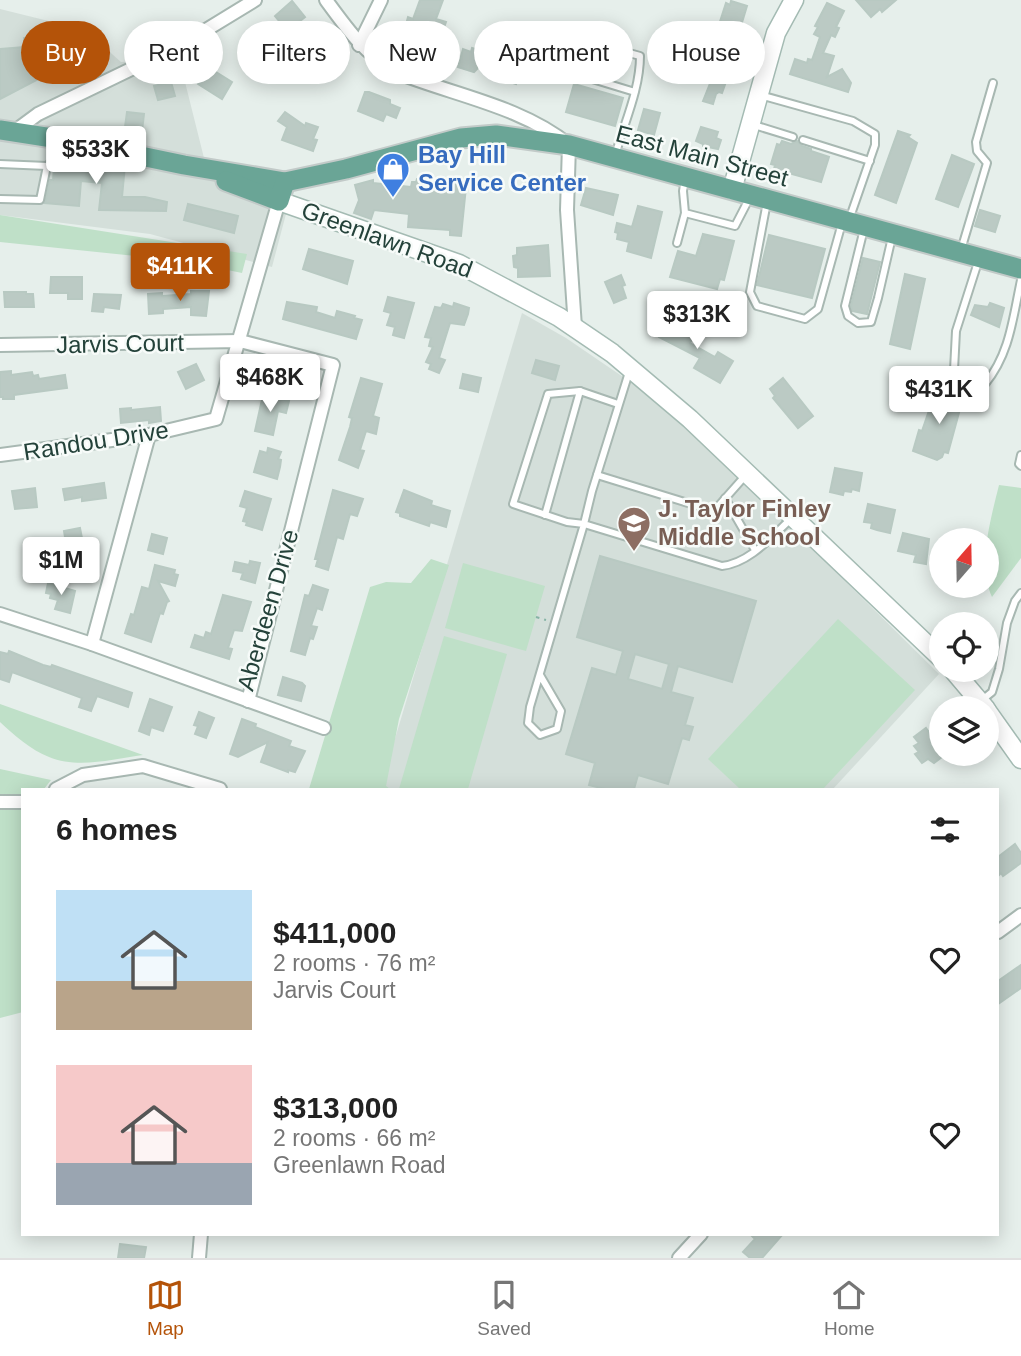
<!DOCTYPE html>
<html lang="en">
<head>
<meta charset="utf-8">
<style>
	:root { --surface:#fff; --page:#f6f6f6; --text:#222; --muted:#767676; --line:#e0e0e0; --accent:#b45309 }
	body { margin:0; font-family:Arial,sans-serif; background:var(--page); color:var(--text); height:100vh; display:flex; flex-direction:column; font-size:26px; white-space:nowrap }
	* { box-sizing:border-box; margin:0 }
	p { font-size:23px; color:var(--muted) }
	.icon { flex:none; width:38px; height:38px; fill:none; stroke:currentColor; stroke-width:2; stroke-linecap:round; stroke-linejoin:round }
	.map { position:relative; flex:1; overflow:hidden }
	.panel { position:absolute; left:21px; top:788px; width:978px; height:448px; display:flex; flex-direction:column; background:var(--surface); border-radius:0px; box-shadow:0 4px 18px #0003 }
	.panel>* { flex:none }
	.top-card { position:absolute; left:21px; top:21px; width:980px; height:63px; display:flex; gap:14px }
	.needle { width:46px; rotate:20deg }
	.fabs { position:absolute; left:929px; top:528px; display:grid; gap:14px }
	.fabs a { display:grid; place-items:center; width:70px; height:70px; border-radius:50%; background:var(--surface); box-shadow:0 4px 18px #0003; font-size:35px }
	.price { position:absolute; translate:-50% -60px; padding:0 16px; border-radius:7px; background:#fff; color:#222; font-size:23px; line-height:46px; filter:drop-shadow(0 2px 4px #0008) }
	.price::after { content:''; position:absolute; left:50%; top:42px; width:21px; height:16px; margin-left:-10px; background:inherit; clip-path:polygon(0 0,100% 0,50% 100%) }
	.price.selected { background:var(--accent); color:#fff }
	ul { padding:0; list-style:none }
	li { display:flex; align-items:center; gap:21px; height:175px; padding:0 35px }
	li span { display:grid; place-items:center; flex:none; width:196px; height:140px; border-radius:0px; color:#555 }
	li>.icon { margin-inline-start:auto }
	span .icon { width:84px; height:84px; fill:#fffc; stroke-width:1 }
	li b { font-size:30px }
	h2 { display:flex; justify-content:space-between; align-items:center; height:84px; padding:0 35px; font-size:30px }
	.pill { padding:0 24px; border-radius:32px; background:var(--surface); box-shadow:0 4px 18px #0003; font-size:24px; line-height:63px }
	.pill.selected { background:var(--accent); color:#fff }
	.tabs { display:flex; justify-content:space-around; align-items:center; height:98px; border-top:2px solid var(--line); background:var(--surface); font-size:19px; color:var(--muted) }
	.tabs a { display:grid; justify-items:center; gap:4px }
	.tabs .selected { color:var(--accent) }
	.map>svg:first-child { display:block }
	.built { fill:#d4dfda }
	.green { fill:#bfe0c8 }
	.building { fill:#bbcac4; stroke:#b8c9c2; stroke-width:2; fill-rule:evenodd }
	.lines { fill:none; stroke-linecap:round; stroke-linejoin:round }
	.lane-casing { stroke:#a8b8b2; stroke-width:10 }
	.street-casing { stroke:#a8b8b2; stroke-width:16 }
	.secondary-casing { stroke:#a4bbb3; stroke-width:21 }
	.primary-casing { stroke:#c2cac8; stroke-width:23 }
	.path { stroke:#86b3a5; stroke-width:2; stroke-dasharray:3.5 5; stroke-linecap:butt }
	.lane { stroke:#fff; stroke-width:6 }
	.street { stroke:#fff; stroke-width:12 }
	.secondary { stroke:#fff; stroke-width:18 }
	.primary { stroke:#6aa596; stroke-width:19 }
	.labels { text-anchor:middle; stroke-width:5; stroke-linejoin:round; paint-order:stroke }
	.shop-label { font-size:24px; font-weight:bold; fill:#366cbe; stroke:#f7fbf9; text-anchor:start }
	.street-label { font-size:24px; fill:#24423a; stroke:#f7fbf9 }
	.education-label { font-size:24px; font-weight:bold; fill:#785e54; stroke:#f7fbf9; text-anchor:start }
</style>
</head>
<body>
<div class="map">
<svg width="1021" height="1258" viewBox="0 0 1021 1258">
	<rect width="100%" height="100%" fill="#e6efeb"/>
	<g class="built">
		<path d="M0 9 85 30 121 62 179 58 204 158 291 195 272 267 150 234 0 215Z"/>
		<path d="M522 313 566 338 651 396 727 464 939 674 833 789H380Z"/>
	</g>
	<g class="green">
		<path d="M0 215 247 254 242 273 184 261 0 242Z"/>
		<path d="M999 485 1021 488V558L992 597C977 565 991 518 999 485Z"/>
		<path d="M431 559 449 565 399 719 386 786 390 789H309L370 587 386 582 411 583Z"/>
		<path d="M463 563 545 586 526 651 445 628Z"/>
		<path d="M838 619 915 690 823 789H740L708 759Z"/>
		<path d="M444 636 507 654 468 789H399Z"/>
		<path d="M0 704 143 755C114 759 78 769 49 757 31 750 14 735 0 722Z"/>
		<path d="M0 769 51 780 44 789H23V1012L0 1018Z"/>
	</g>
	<g class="building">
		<path d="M420 0H443L436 19 446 22 439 42 405 28 408 17 413 19Z"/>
		<path d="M856 0H896L882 12 880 9 871 17Z"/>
		<path d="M292 1 305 17 285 33 277 24 279 21 275 16Z"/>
		<path d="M731 1 747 6 737 39 717 31 726 3 730 5Z"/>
		<path d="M827 3 844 11 836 27 839 28 835 37 831 35 823 53 834 56 827 77 842 69 851 83 848 92 790 74 795 59 807 63 808 59 812 60 820 37 814 34 818 27 815 26Z"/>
		<path d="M30 37 43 39 50 73 0 99V49L25 47 24 38Z"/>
		<path d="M472 48 482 51 477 69 474 72 458 67 463 49 471 52Z"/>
		<path d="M507 62 521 67 516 84 501 79Z"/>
		<path d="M208 67 232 82 222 99 198 84Z"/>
		<path d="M715 71 728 76 722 93 719 92 716 94 713 104 703 101Z"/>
		<path d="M171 82 175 96 158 100 154 86Z"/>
		<path d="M574 84 623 98 615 126 566 112Z"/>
		<path d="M365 92H369L390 100V104L400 108 396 118 386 114 383 121 358 111Z"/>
		<path d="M644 109 660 113 654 135 638 130Z"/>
		<path d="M127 112 144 114 142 131 128 130 129 127H125Z"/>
		<path d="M285 112 305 126 306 123 318 127 313 139 317 140 313 151 282 140 287 127 278 121Z"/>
		<path d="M701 127 718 132 716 138 721 140 718 149 703 146V144L696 141Z"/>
		<path d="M898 131 910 135 908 137 917 143 896 203 875 195Z"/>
		<path d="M782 141 791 144 797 141 802 146 811 149V151L829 157 821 182 774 169 775 165 771 164 777 144 780 145Z"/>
		<path d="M952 155 974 164 958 207 936 199Z"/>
		<path d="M60 159 108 162 125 165 122 197H145L167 202 166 211 99 210 102 183 81 181 79 206 45 203 50 180H53L54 167Z"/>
		<path d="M417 179 463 184 462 186 466 187 461 236 450 235V230L408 227 409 214 374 210 371 219 354 213 359 200 355 185 373 180V183L411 187 412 182H416Z"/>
		<path d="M586 188 618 195 613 215 581 205Z"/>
		<path d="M188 204 238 216 234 233 184 220Z"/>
		<path d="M638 206 662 212 651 258 627 251 629 242 617 239 618 233 615 232 617 223 632 227Z"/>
		<path d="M980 210 1000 216 995 232 975 226Z"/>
		<path d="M703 234 734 241 724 280 720 279 717 289 670 277 678 251 696 256Z"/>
		<path d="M769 235 825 249 812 298 757 285Z"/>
		<path d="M548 245 550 276 518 277V268L514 267 513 256 517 255V248Z"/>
		<path d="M309 249 353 261 347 284 303 269Z"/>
		<path d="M863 258 880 262 867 314 852 311 851 306Z"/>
		<path d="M905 274 925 279 910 349 890 344Z"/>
		<path d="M621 275 625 285 622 286 626 298 614 303 605 282Z"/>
		<path d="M51 277H82V299H68V293H50Z"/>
		<path d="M191 291H209L206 316 191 315V307L163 309V313L149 314 148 294 162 293V296L191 294Z"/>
		<path d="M4 292H26V294H33L34 307H5Z"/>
		<path d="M94 294 121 295 119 309 104 307 103 312 92 311Z"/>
		<path d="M388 297 414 303 404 338 393 335 395 327 387 325 391 313 384 311Z"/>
		<path d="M287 302 317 307 316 312 335 318 337 311 355 316 354 318 362 320 356 339 283 319Z"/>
		<path d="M454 303 469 308 468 314 464 325 450 323 439 358 445 360 439 373 429 369 431 364 426 362 433 347 429 346 431 338 425 337 435 307 441 308 443 304 453 307Z"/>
		<path d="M990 303 1004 308 999 327 971 315 975 305 988 307Z"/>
		<path d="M667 321 681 328 684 323 697 330 690 343 715 357 718 352 733 361 720 383 694 368 700 358 659 337Z"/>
		<path d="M536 360 559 366 555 380 532 373Z"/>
		<path d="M196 364 204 380 186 389 178 372Z"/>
		<path d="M11 371V375L32 372 33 376 38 375 39 379 65 375 67 388 14 395V399H3V397H0V372Z"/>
		<path d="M463 374 481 378 478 392 460 388Z"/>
		<path d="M361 378 382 384 373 416 379 418 376 434 366 431 360 450 364 451 358 468 339 460 350 427 352 418 349 417Z"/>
		<path d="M783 378 813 416 798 428 773 398 775 396 770 389Z"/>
		<path d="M936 390 963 398 948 453 944 452 942 457 937 460 913 451 919 430 922 431Z"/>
		<path d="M263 395 289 401 286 413 278 411 273 435 255 431Z"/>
		<path d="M160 407 161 421 149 423V420L121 423 120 409 131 408V410Z"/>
		<path d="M268 448 281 452 278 459 281 460 280 467 277 479 254 472 260 451 267 453Z"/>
		<path d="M835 468 862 473 859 491 852 489 851 492 844 491 843 495 830 492Z"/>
		<path d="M104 483 106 498 82 501V497L65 500 63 489Z"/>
		<path d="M35 488 37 507 15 509 12 491Z"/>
		<path d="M333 490 363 499 357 516 350 514 343 539 337 537 328 570 316 566 318 559H315Z"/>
		<path d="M404 490 432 501 431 505 450 511 446 527 430 522 429 526 400 516V513L396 512Z"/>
		<path d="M245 491 271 499 262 530 246 525 247 522 243 521 247 508 240 506Z"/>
		<path d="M868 504 895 510 890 533 877 530 871 528 872 523 864 522Z"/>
		<path d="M80 528 87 564 62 565 59 553 61 552 60 544 66 543 64 531Z"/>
		<path d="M903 533 929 539 926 564 914 562 916 555 898 551Z"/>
		<path d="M152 534 167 538 163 554 148 550Z"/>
		<path d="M600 556 756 601 732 682 678 666 671 692 693 698 685 725 693 727 689 740 682 738 668 784 638 775 634 789H605L589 785 595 763 566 754 592 668 616 675 623 651 577 637ZM635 654 669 664 662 689 628 679Z"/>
		<path d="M250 561 260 563 255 583 241 579 243 573 233 571 235 562 249 565Z"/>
		<path d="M155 565 175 570 174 574 178 575 175 586 158 581 169 601 167 602 163 614 160 613 151 642 125 633 131 614 134 615 142 587 149 589Z"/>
		<path d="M48 583 75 591 70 613 55 609 58 600 50 598 51 594 46 593Z"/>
		<path d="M313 585 328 590 322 610 317 608 311 626 317 627 313 639 310 638 305 655 291 651 305 595 309 596Z"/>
		<path d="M223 595 251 602 242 631 234 630 228 648 232 649 229 659 191 647 195 635 204 638 206 632 211 634Z"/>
		<path d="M9 651 43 665 51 667 52 665 132 693 128 707 97 696 91 711 79 707 82 698 12 672 9 682 0 679V652L8 654Z"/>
		<path d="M283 677 302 683 305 686 301 701 278 695Z"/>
		<path d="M150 699 172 707 163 731 151 727 149 735 139 731Z"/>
		<path d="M199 712 214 718 206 738 195 734 198 726 194 725Z"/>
		<path d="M242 719 256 724 255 727 291 741 289 746 305 751 295 772 288 770V772L261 762 268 742 238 757 230 754Z"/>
		<path d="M926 728 931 735 933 734 942 745V757L934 763 928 759 922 763 915 754 919 752 914 746 919 743 914 737Z"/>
		<path d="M1015 844 1021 853V863L1003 876 1001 873 998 876V857Z"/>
		<path d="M1021 965V988L998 1004V981Z"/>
		<path d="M750 1234H783L762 1258H750L743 1252 755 1239Z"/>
		<path d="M120 1244 146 1247 144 1258H118Z"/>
	</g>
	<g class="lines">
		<defs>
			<g id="lane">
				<path d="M760 95 853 121 875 134V145L849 220"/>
				<path d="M751 124 793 137"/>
				<path d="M803 140 870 161"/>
				<path d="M615 156C624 123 640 90 640 56L571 37 560 41 553 48 554 65 579 75 635 92"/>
				<path d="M0 164 47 166"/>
				<path d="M685 179 683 191 685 213 735 226 750 197"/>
				<path d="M0 199 40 200 47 166 54 159 59 140"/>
				<path d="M767 202 750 292 757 306 805 319 818 309 842 223"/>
				<path d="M864 229 845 306 848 316 858 323 871 322 878 298 892 237"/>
				<path d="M677 243 685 213"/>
				<path d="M961 250 987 163 977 151 976 142 993 83"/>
				<path d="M979 259 956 331 954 370C962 382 971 383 985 384 1010 354 1013 317 1021 280"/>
				<path d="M630 369 592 491 584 524 722 566C750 563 772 536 792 518"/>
				<path d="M1021 455 1019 464 1021 466"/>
				<path d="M597 475 714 511 745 476"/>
				<path d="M725 498 755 550"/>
				<path d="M545 515 580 391"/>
				<path d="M540 675 561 711 557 729 540 735 528 723 530 707 584 524 567 522 513 504 548 394 580 391 618 404"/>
				<path d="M982 700 992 692 999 669 1007 623 1015 601 1021 593"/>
			</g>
			<g id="street">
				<path d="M326 0C348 30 364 53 396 72 453 95 521 106 569 145L567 210 575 327"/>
				<path d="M359 45 381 0"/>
				<path d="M15 131 38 114 183 44 255 0"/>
				<path d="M0 345 240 341 333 365 248 701"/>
				<path d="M0 455 149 435 216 419 279 201"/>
				<path d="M0 614 92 644 324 728"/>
				<path d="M92 644 149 435"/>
				<path d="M56 789 83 775 143 766 220 789"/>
				<path d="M0 802H23"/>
				<path d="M998 932 1021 915"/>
				<path d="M199 1258 201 1234"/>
				<path d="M679 1258 701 1234"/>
			</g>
			<g id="secondary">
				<path d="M732 190 776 33 794 0"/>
				<path d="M279 201 459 264 559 317 612 353 690 419 942 659"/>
				<path d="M953 670 986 709"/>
				<path d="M987 711 1021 759"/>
			</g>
			<g id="primary">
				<path d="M0 130 59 139 184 165 285 182 346 169 461 138 496 135 569 145 1021 269"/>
				<path d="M226 181 279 201 285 182"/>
			</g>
		</defs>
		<use href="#lane" class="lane-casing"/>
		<use href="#street" class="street-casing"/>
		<use href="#secondary" class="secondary-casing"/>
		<use href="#primary" class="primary-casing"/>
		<path class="path" d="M536 617 546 620"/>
		<use href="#lane" class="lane"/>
		<use href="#street" class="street"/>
		<use href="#secondary" class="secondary"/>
		<use href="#primary" class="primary"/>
	</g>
	<defs>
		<symbol id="shop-pin" viewBox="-11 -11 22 30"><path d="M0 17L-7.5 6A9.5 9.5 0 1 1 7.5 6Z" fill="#3f7fe0" stroke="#f7fbf9"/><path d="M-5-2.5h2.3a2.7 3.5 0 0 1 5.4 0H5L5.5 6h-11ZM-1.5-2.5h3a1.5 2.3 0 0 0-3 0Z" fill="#fff"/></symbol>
		<symbol id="school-pin" viewBox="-11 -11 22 30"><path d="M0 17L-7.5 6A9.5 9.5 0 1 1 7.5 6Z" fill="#8d6e63" stroke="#f7fbf9"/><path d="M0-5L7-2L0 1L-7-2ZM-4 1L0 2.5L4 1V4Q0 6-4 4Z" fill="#fff"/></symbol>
	</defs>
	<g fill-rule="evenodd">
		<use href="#shop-pin" x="374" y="150" width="38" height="52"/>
		<use href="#school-pin" x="615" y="504" width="38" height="52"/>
	</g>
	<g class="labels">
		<g class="shop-label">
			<text x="418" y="163">Bay Hill<tspan x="418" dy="28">Service Center</tspan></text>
		</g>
		<g class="street-label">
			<text transform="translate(702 156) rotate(15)" y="8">East Main Street</text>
			<text transform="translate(387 240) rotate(20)" y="8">Greenlawn Road</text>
			<text transform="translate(120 344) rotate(-1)" y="8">Jarvis Court</text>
			<text transform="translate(96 441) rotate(-9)" y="8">Randou Drive</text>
			<text transform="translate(268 610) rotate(-74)" y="8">Aberdeen Drive</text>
		</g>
		<g class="education-label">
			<text x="658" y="517">J. Taylor Finley<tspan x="658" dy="28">Middle School</tspan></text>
		</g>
	</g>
</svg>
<div class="fabs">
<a><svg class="needle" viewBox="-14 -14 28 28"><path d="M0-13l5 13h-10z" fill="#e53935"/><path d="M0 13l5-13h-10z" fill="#767676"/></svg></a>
<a><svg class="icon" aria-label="locate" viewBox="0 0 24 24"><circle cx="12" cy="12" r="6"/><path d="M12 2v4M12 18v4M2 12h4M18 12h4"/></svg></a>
<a><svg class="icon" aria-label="layers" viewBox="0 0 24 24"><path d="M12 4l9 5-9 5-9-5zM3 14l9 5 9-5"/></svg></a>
</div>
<b class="price" style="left:96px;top:186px">$533K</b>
<b class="price selected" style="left:180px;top:303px">$411K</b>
<b class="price" style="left:697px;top:351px">$313K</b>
<b class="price" style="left:270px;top:414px">$468K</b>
<b class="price" style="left:939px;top:426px">$431K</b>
<b class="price" style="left:61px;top:597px">$1M</b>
<div class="top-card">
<a class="pill selected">Buy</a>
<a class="pill">Rent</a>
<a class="pill">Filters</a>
<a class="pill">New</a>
<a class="pill">Apartment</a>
<a class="pill">House</a>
</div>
<section class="panel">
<h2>6 homes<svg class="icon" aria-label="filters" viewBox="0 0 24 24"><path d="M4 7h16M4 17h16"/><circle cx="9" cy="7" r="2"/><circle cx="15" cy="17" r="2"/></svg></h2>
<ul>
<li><span style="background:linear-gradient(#bfe0f5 65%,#b9a48a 0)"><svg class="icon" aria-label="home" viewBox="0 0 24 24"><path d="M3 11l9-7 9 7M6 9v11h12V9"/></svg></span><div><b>$411,000</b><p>2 rooms · 76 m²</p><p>Jarvis Court</p></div><svg class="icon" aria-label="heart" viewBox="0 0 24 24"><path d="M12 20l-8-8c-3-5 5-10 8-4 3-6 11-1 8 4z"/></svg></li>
<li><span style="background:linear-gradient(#f6c9c9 70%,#9aa5b1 0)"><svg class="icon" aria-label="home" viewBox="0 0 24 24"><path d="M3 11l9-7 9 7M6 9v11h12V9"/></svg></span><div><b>$313,000</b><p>2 rooms · 66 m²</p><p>Greenlawn Road</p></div><svg class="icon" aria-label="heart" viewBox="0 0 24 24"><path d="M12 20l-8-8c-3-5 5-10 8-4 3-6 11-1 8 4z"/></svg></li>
</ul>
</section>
</div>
<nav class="tabs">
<a class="selected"><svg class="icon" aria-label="map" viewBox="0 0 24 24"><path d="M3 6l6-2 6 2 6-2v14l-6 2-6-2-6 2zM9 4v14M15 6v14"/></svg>Map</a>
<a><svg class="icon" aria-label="saved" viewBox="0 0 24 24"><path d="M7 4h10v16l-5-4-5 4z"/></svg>Saved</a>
<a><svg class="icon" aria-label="home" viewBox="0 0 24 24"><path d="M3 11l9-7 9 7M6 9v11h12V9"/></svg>Home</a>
</nav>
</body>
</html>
